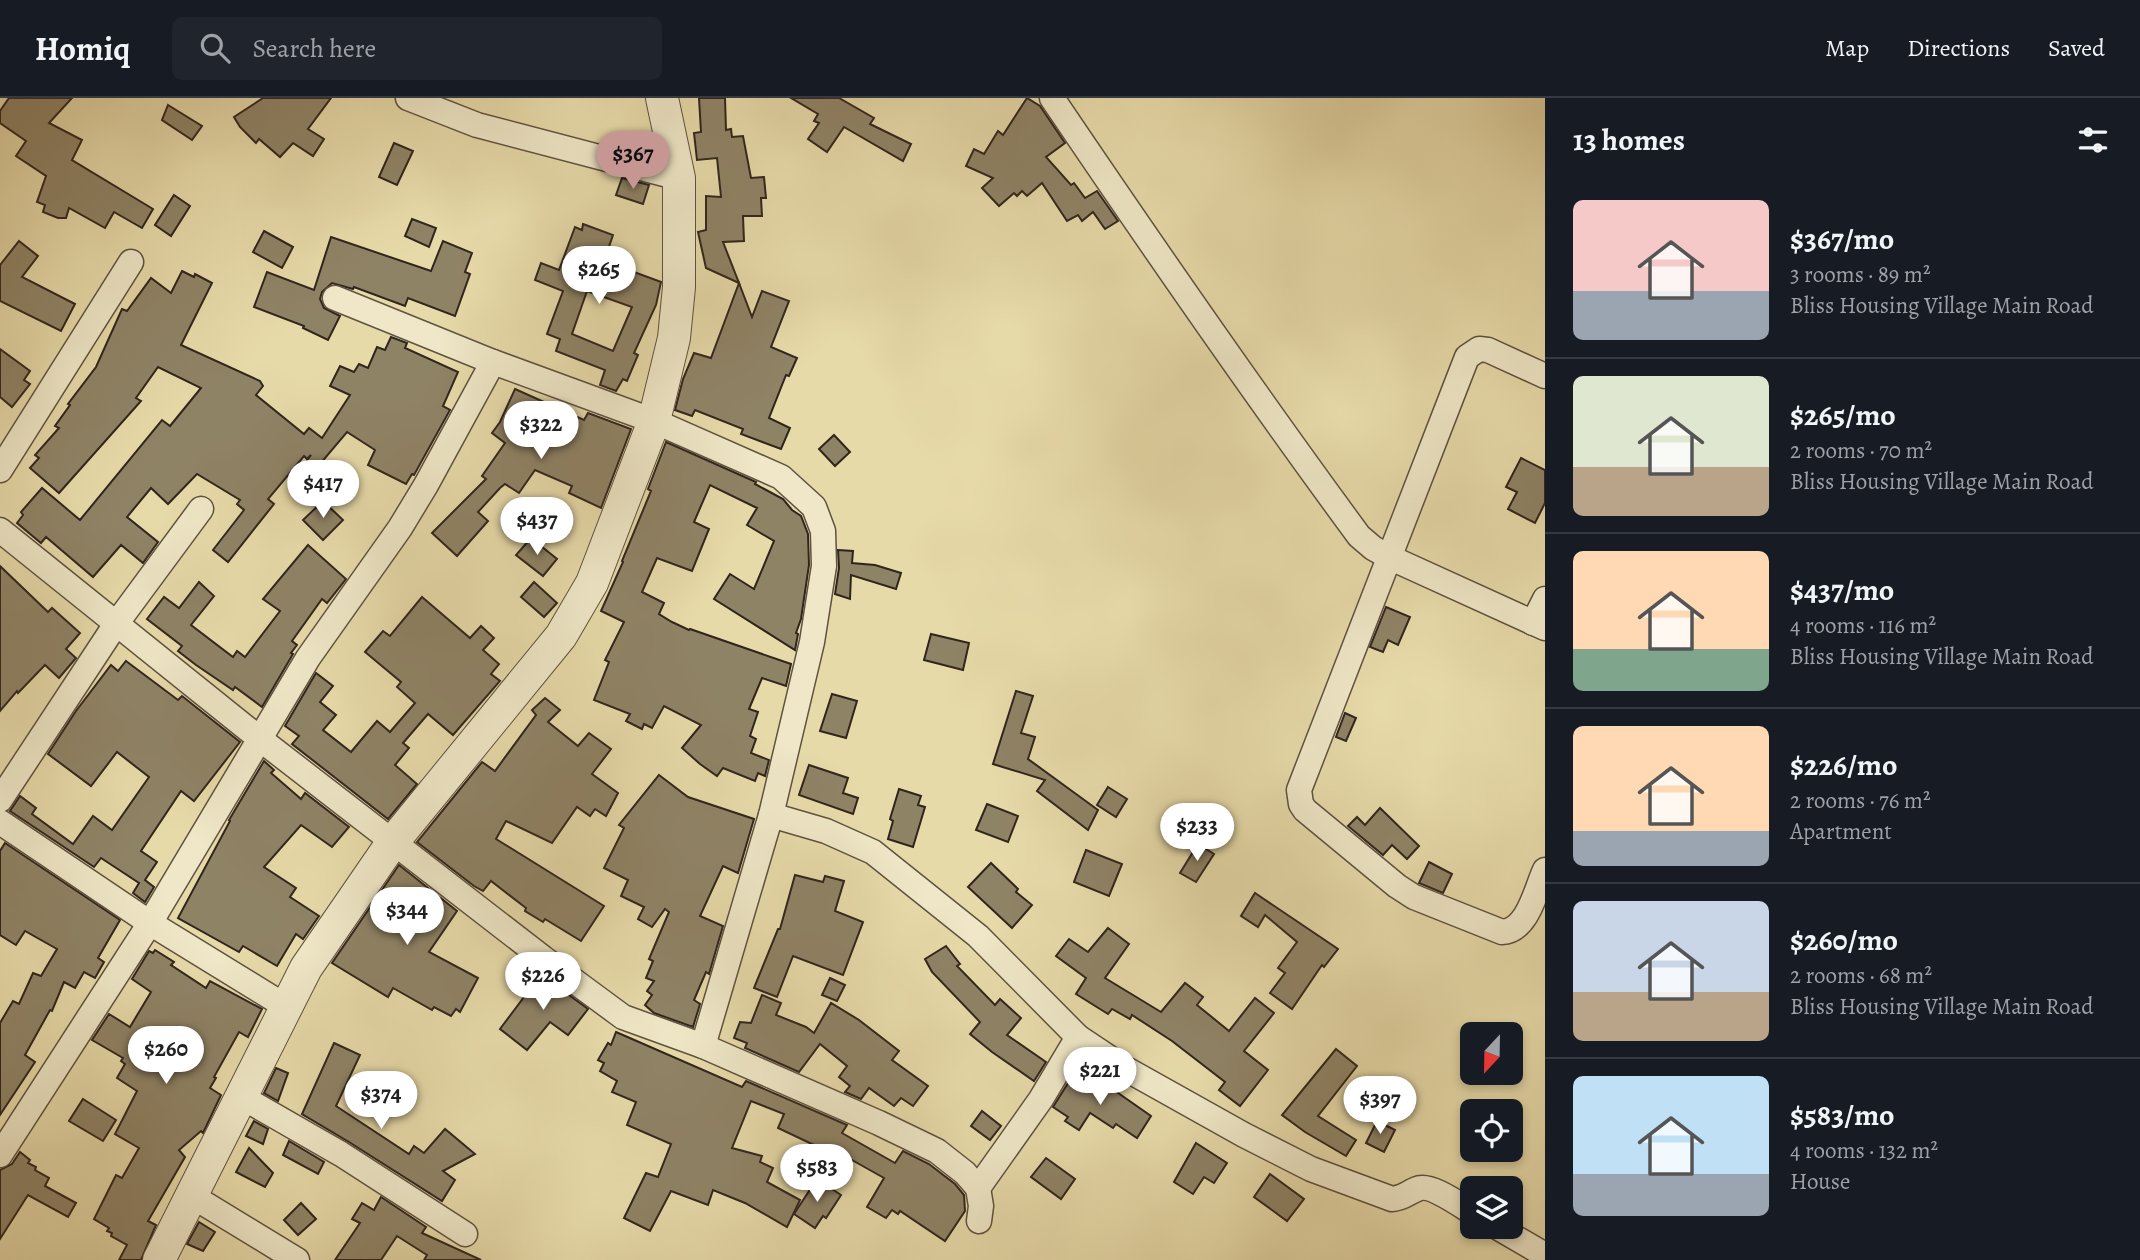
<!DOCTYPE html>
<html lang="en">
<head>
<meta charset="utf-8">
<style>
	:root { --surface:#171b24; --page:#20242c; --text:#f1f3f6; --muted:#9ea1a6; --line:#363941; --accent:#c59692 }
	body { margin:0; font-family:Alegreya,serif; background:var(--page); color:var(--text); height:100vh; display:flex; flex-direction:column; font-size:26px; white-space:nowrap }
	* { box-sizing:border-box; margin:0 }
	p { font-size:23px; color:var(--muted) }
	.icon { flex:none; width:38px; height:38px; fill:none; stroke:currentColor; stroke-width:2; stroke-linecap:round; stroke-linejoin:round }
	.map { position:relative; flex:1; overflow:hidden }
	.panel { display:flex; flex-direction:column; background:var(--surface); width:595px }
	.panel>* { flex:none }
	.needle { width:46px; rotate:202deg }
	.fabs { position:absolute; left:1460px; top:924px; display:grid; gap:14px }
	.fabs a { display:grid; place-items:center; width:63px; height:63px; border-radius:10px; background:var(--surface); box-shadow:0 4px 10px #0003; font-size:35px }
	.price { position:absolute; translate:-50% -60px; padding:0 16px; border-radius:24px; background:#fff; color:#222; font-size:23px; line-height:46px; filter:drop-shadow(0 2px 4px #0008) }
	.price::after { content:''; position:absolute; left:50%; top:42px; width:21px; height:16px; margin-left:-10px; background:inherit; clip-path:polygon(0 0,100% 0,50% 100%) }
	.price.on { background:var(--accent); color:#111 }
	ul { padding:0; list-style:none }
	li { display:flex; align-items:center; gap:21px; height:175px; padding:0 28px }
	li+li { border-top:2px solid var(--line) }
	li span { display:grid; place-items:center; flex:none; width:196px; height:140px; border-radius:10px; color:#555 }
	li>.icon { margin-inline-start:auto }
	span .icon { width:84px; height:84px; fill:#fffc; stroke-width:1 }
	li b { font-size:30px }
	h2 { display:flex; justify-content:space-between; align-items:center; height:84px; padding:0 28px; font-size:30px }
	header { display:flex; align-items:center; gap:42px; box-sizing:border-box; height:98px; padding:0 35px; background:var(--surface); border-bottom:2px solid var(--line) }
	header strong { font-size:33px }
	nav { display:flex; gap:38px; margin-inline-start:auto; font-size:24px }
	.search { width:490px; height:63px; background:var(--page); display:flex; align-items:center; gap:18px; box-sizing:border-box; padding:0 24px; border-radius:10px; color:var(--muted); font-size:26px }
	main { display:flex; flex:1; min-height:0 }
	.map>svg:first-child { display:block }
	.building { fill:#8f8366; stroke:#30251d; stroke-width:2; fill-rule:evenodd }
	.lines { fill:none; stroke-linecap:round; stroke-linejoin:round }
	.minor-casing { stroke:#5e5240; stroke-width:27 }
	.tertiary-casing { stroke:#5e5240; stroke-width:34 }
	.minor { stroke:#efe7c7; stroke-width:24 }
	.tertiary { stroke:#efe7c7; stroke-width:32 }
</style>
</head>
<body>
<header>
<strong>Homiq</strong>
<div class="search"><svg class="icon" aria-label="search" viewBox="0 0 24 24"><circle cx="10" cy="10" r="6"/><path d="M15 15l6 6"/></svg>Search here</div>
<nav><a>Map</a><a>Directions</a><a>Saved</a></nav>
</header>
<main>
<div class="map">
<svg width="1545" height="1162" viewBox="0 0 1545 1162">
	<rect width="100%" height="100%" fill="#e7daa9"/>
	<filter id="stains"><feTurbulence type="fractalNoise" baseFrequency=".00286" numOctaves="4"/><feColorMatrix values="0 0 0 0 .2 0 0 0 0 .09 0 0 0 0 .02 0 0 0 .5 -.17"/></filter>
	<radialGradient id="worn" r=".72"><stop offset=".6" stop-color="#630" stop-opacity="0"/><stop offset="1" stop-color="#630" stop-opacity=".3"/></radialGradient>
	<g class="building">
		<path d="M9 0H72L49 25 82 42 72 62 153 111 142 130 114 114 105 130 69 110 66 120H58L43 114 45 107 37 104 46 78 16 58 26 43 0 25V13Z"/>
		<path d="M263 0H331L308 31 324 41 313 58 293 45 280 59 259 41 256 45 240 29 234 19Z"/>
		<path d="M699 0H725L726 32 731 31 732 39 743 38 751 80 764 79 766 100H761L762 118H743L744 143 723 144 739 185 706 170 698 134 706 132V98L721 99 717 60 697 62 694 35 701 34Z"/>
		<path d="M791 0H839L874 20 870 26 911 46 903 63 844 29 827 54 808 41 819 25 814 23 818 16Z"/>
		<path d="M1027 0 1040 8 1065 45 1046 59 1071 87 1074 85 1085 100 1097 93 1118 123 1105 131 1093 114 1082 123 1078 117 1067 123 1042 85 1027 98 1022 93 1017 98 1014 95 999 108 982 90 993 80 966 68 974 51 984 56 998 33 1003 37Z"/>
		<path d="M168 7 202 28 192 42 162 22Z"/>
		<path d="M394 45 413 53 397 87 379 79Z"/>
		<path d="M622 80 649 87 643 106 616 97Z"/>
		<path d="M174 97 190 108 171 138 155 127Z"/>
		<path d="M412 121 436 130 429 149 405 138Z"/>
		<path d="M583 126 613 137 604 163 661 184 656 207 634 255 638 257 627 283 623 281 616 293 600 287 605 272 556 253 560 241 547 236 563 193 535 182 541 165 559 172 575 129 582 132ZM587 193 632 209 613 253 572 236Z"/>
		<path d="M264 133 293 149 282 170 253 154Z"/>
		<path d="M331 139 431 173 443 143 472 155 465 174 470 176 455 218 408 200 405 208 354 189 353 191 332 185 322 194 320 201 324 210 340 218 328 242 303 230 304 228 254 209 267 174 314 192Z"/>
		<path d="M19 143 38 158 22 179 75 206 61 233 0 203V167Z"/>
		<path d="M182 173 194 179 195 176 212 185 181 247 260 283 263 288 256 297 304 336 309 330 322 340 350 297 330 288 340 268 354 274 359 266 368 270 377 249 385 252 391 239 407 245 405 250 458 274 443 308 450 312 414 377 412 376 406 386 368 367 375 352 347 334 315 372 305 365 311 357 307 361 304 358 268 401 274 406 228 464 213 452 244 412 237 406 240 402 197 376 168 406 151 390 127 419 158 444 143 465 121 447 93 479 46 439 41 445 17 425 23 417 21 414 42 390 80 422 162 322 170 328 201 290 158 269 136 300 141 303 59 395 30 370 39 360 35 357 59 330 55 328 70 307 68 306 96 269 122 211 127 213 151 180 171 195Z"/>
		<path d="M739 185 752 219 762 193 789 203 771 249 797 260 789 278 786 277 769 320 790 330 781 351 741 336 743 331 695 312 692 318 675 312 683 281 694 255 711 260Z"/>
		<path d="M0 251 30 273 24 282 30 286 12 309 0 299Z"/>
		<path d="M515 291 584 322 588 315 631 331 601 410 569 395 572 388 535 372 519 395 505 386 500 390 478 414 488 423 457 458 432 435 486 381 482 378 505 345 492 335 500 324Z"/>
		<path d="M834 337 850 354 835 368 819 351Z"/>
		<path d="M666 344 756 384 755 386 783 401 792 412 801 418 808 436 809 467 801 521 796 535 798 536 795 552 714 501 730 476 754 491 774 443 747 427 757 410 710 387 694 424 709 431 692 473 657 460 642 494 664 505 659 516 672 524 689 532 690 531 791 566 786 588 762 580 749 611 758 614 750 638 756 641 751 655 769 662 765 678 758 675 755 683 723 670 717 678 700 666 682 650 701 627 664 608 652 630 644 626 642 631 626 623 630 616 594 602 609 564 605 562 624 524 601 513 623 464 622 463 651 393 648 391Z"/>
		<path d="M1521 360 1545 372V405L1535 425 1508 411 1517 394 1506 389Z"/>
		<path d="M323 403 343 422 323 442 303 422Z"/>
		<path d="M531 440 557 461 543 478 516 457Z"/>
		<path d="M308 447 346 481 327 505 322 501 292 543 297 547 291 555 293 556 262 609 235 589 233 592 196 567 178 553 182 548 147 521 164 499 179 510 199 484 214 498 191 527 233 559 237 553 245 559 280 513 263 501Z"/>
		<path d="M838 452 853 453 852 465 875 467 901 475 896 491 851 477 850 501 835 496 839 470Z"/>
		<path d="M0 468 48 514 52 510 80 535 66 551 76 560 59 580 45 567 18 595 17 593 0 613Z"/>
		<path d="M534 484 557 505 544 519 521 499Z"/>
		<path d="M422 499 470 540 481 528 494 540 483 552 499 566 491 576 500 583 453 637 428 616 403 645 409 650 395 667 417 686 388 721 292 646 299 638 285 628 316 575 333 588 320 604 336 617 323 632 351 654 377 623 390 634 415 605 397 589 401 584 365 554 383 533 390 538Z"/>
		<path d="M1386 509 1410 519 1398 547 1388 542 1383 554 1370 549Z"/>
		<path d="M931 536 969 545 963 572 924 562Z"/>
		<path d="M126 563 178 602 182 598 240 644 194 703 181 693 141 753 157 764 145 782 154 789 145 804 133 795 139 785 101 760 94 769 10 713 20 698 36 710 32 716 73 746 93 718 112 732 149 679 117 654 91 688 48 656 76 613 111 567 118 573Z"/>
		<path d="M1016 593 1033 598 1021 635 1035 639 1028 661 1098 712 1088 732 1037 693 1045 682 993 666Z"/>
		<path d="M832 596 857 603 846 640 820 633Z"/>
		<path d="M545 600 560 612 548 624 578 648 589 635 611 651 592 676 618 695 606 718 595 711 590 718 577 709 552 745 506 723 496 741 604 808 581 843 545 821 543 824 525 813 526 810 491 783 483 793 474 788 417 744 482 664 495 673 536 617 532 612Z"/>
		<path d="M1345 615 1356 620 1346 643 1336 639Z"/>
		<path d="M264 663 274 672 271 675 301 701 305 695 349 729 332 749 301 727 264 769 296 790 290 799 319 818 303 841 296 836 277 868 243 848 239 854 178 820 230 723 229 722Z"/>
		<path d="M809 667 848 680 843 695 858 700 853 716 799 697Z"/>
		<path d="M659 677 688 699 754 721 738 775 723 768 700 818 723 828 709 876 706 874 694 902 700 906 693 929 654 915 645 907 652 897 647 893 654 883 646 880 653 863 649 861 669 814 665 811 652 829 638 821 644 809 621 798 628 782 604 770 624 730 619 727Z"/>
		<path d="M1108 689 1127 701 1116 719 1097 707Z"/>
		<path d="M899 691 921 698 918 707 925 709 913 749 888 741 893 723 890 721Z"/>
		<path d="M987 706 1018 718 1008 744 976 732Z"/>
		<path d="M1380 710 1419 748 1407 761 1392 747 1383 757 1348 728 1357 719 1365 727Z"/>
		<path d="M5 745 120 822 98 860 104 864 95 880 84 874 75 890 64 884 52 913 50 912 25 957 35 964 0 1017V925L13 903 19 906 33 875 41 878 57 851 25 833 16 847 0 837V753Z"/>
		<path d="M1198 746 1214 756 1196 784 1180 775Z"/>
		<path d="M1086 752 1122 766 1109 798 1074 784Z"/>
		<path d="M1429 764 1452 776 1443 795 1419 785Z"/>
		<path d="M991 765 1018 791 1016 794 1032 807 1012 830 968 789Z"/>
		<path d="M399 767 457 813 429 854 478 880 460 914 456 911 451 918 434 909 432 912 393 890 388 899 332 865Z"/>
		<path d="M795 777 823 784 825 778 844 783 835 813 863 824 843 877 793 858 777 899 754 890 778 831H780Z"/>
		<path d="M1255 795 1338 851 1324 869 1322 867 1292 911 1270 895 1285 875 1278 870 1297 844 1265 817 1258 829 1241 818Z"/>
		<path d="M1108 830 1129 846 1105 880 1161 914 1185 885 1203 899 1197 907 1229 933 1255 900 1274 915 1244 953 1268 972 1240 1008 1219 992 1225 984 1172 943 1132 917 1130 921 1112 911 1108 916 1076 896 1086 880 1056 858 1069 841 1088 854Z"/>
		<path d="M946 848 960 866 957 868 995 907 1000 901 1021 920 1007 937 1046 964 1034 983 992 954 970 936 980 924 932 874 925 861Z"/>
		<path d="M155 852 174 864 171 867 206 890 210 883 262 911 248 939 239 934 214 979 216 980 210 990 221 997 203 1035 201 1033 179 1052 185 1059 148 1123 156 1127 141 1162H119L127 1147 111 1138 112 1135 107 1133 109 1130 94 1121 116 1077 122 1080 139 1050 115 1036 137 993 117 980 125 966 121 963 123 960 92 942 109 916 130 929 151 894 132 881 149 853 153 855Z"/>
		<path d="M539 875 588 911 568 937 550 924 527 952 500 931 530 891 527 889Z"/>
		<path d="M830 880 845 887 837 903 822 897Z"/>
		<path d="M762 897 781 905 776 917 806 929 814 935 831 905 859 922 899 953 892 962 928 988 913 1008 901 1000 894 1008 869 990 861 1001 845 994 850 988 839 979 847 968 820 946 799 974 745 950 747 945 734 940 740 924 751 925Z"/>
		<path d="M616 934 742 989 746 983 847 1027 842 1035 895 1065 903 1053 929 1066 955 1086 964 1097 965 1113 945 1143 900 1113 898 1116 892 1112 886 1120 867 1109 884 1080 834 1052 833 1056 778 1030 784 1016 751 1003 732 1050 762 1058 760 1064 773 1070 767 1084 800 1102 787 1129 745 1105 713 1092 708 1107 671 1093 650 1133 624 1120 646 1075 658 1079 671 1046 627 1027 636 1004 612 994 617 983 600 973 604 965 598 962 608 945 611 947Z"/>
		<path d="M334 945 360 957 336 1008 409 1056 414 1048 424 1055 445 1031 475 1056 443 1073 455 1082 442 1103 349 1044 302 1016Z"/>
		<path d="M1336 951 1357 968 1318 1018 1356 1042 1346 1058 1305 1034 1282 1017Z"/>
		<path d="M276 970 288 975 278 1003 264 995Z"/>
		<path d="M1091 976 1151 1018 1137 1040 1116 1026 1113 1030 1090 1015 1079 1032 1065 1023 1068 1019 1053 1009 1070 982 1082 990Z"/>
		<path d="M83 1001 116 1022 103 1043 69 1023Z"/>
		<path d="M982 1013 1001 1028 990 1042 971 1028Z"/>
		<path d="M254 1023 268 1031 263 1046 246 1038Z"/>
		<path d="M1377 1023 1395 1032 1384 1054 1366 1045Z"/>
		<path d="M289 1043 324 1064 318 1076 283 1057Z"/>
		<path d="M1196 1045 1227 1065 1214 1085 1204 1079 1193 1096 1174 1084Z"/>
		<path d="M249 1050 273 1075 265 1089 236 1074Z"/>
		<path d="M20 1054 30 1062 28 1065 36 1069 35 1072 49 1080 45 1088 76 1105 68 1119 28 1097 0 1141V1072L12 1066Z"/>
		<path d="M1046 1060 1075 1081 1061 1101 1031 1079Z"/>
		<path d="M1270 1076 1304 1101 1287 1123 1254 1099Z"/>
		<path d="M817 1081 841 1097 826 1120 823 1118 815 1130 794 1116Z"/>
		<path d="M381 1099 426 1129 422 1135 481 1162H424L427 1157 397 1138 381 1162H335L360 1125 352 1121 362 1105 374 1112Z"/>
		<path d="M301 1105 316 1121 298 1137 284 1122Z"/>
		<path d="M199 1124 215 1134 203 1153 187 1146Z"/>
	</g>
	<g class="lines">
		<defs>
			<g id="minor">
				<path d="M408 0 477 27 679 80"/>
				<path d="M1052 0C1152 148 1253 294 1359 438L1373 450 1391 460 1545 530"/>
				<path d="M335 200 493 264 654 323 781 379 814 409 823 433 824 468 812 544 771 717 703 948"/>
				<path d="M1545 278 1488 252 1479 251 1467 259 1299 692 1301 706 1305 712 1397 788 1414 799 1502 834C1528 833 1536 791 1545 772"/>
				<path d="M0 372 131 164"/>
				<path d="M0 432 260 641 543 860 623 919 703 948 879 1025 937 1053 965 1075 978 1090 981 1108 979 1123"/>
				<path d="M1533 525 1545 501"/>
				<path d="M0 702 116 526 201 411"/>
				<path d="M771 717 826 733 873 754 978 838 1078 939 1126 971 1244 1037 1311 1071 1392 1101C1404 1100 1407 1095 1417 1091 1430 1085 1460 1107 1472 1114"/>
				<path d="M0 724 150 825 285 908"/>
				<path d="M240 998 341 1056 465 1136"/>
				<path d="M0 1057 150 825 308 560 400 430 426 387 493 264"/>
				<path d="M978 1090 1041 1001 1078 939"/>
				<path d="M192 1098 297 1162"/>
				<path d="M1497 1129 1545 1157"/>
			</g>
			<path id="tertiary" d="M159 1162 306 870 392 745 561 538 592 485 654 323 674 240 679 189V80L662 0"/>
		</defs>
		<use href="#minor" class="minor-casing"/>
		<use href="#tertiary" class="tertiary-casing"/>
		<use href="#minor" class="minor"/>
		<use href="#tertiary" class="tertiary"/>
	</g>
	<rect width="100%" height="100%" filter="url(#stains)"/>
	<rect width="100%" height="100%" fill="url(#worn)"/>
</svg>
<div class="fabs">
<a><svg class="needle" viewBox="-14 -14 28 28"><path d="M0-13l5 13h-10z" fill="#e53935"/><path d="M0 13l5-13h-10z" fill="#9ea1a6"/></svg></a>
<a><svg class="icon" aria-label="locate" viewBox="0 0 24 24"><circle cx="12" cy="12" r="6"/><path d="M12 2v4M12 18v4M2 12h4M18 12h4"/></svg></a>
<a><svg class="icon" aria-label="layers" viewBox="0 0 24 24"><path d="M12 4l9 5-9 5-9-5zM3 14l9 5 9-5"/></svg></a>
</div>
<b class="price on" style="left:633px;top:93px">$367</b>
<b class="price" style="left:599px;top:208px">$265</b>
<b class="price" style="left:541px;top:363px">$322</b>
<b class="price" style="left:323px;top:422px">$417</b>
<b class="price" style="left:537px;top:459px">$437</b>
<b class="price" style="left:1197px;top:765px">$233</b>
<b class="price" style="left:407px;top:849px">$344</b>
<b class="price" style="left:543px;top:914px">$226</b>
<b class="price" style="left:166px;top:988px">$260</b>
<b class="price" style="left:1100px;top:1009px">$221</b>
<b class="price" style="left:381px;top:1033px">$374</b>
<b class="price" style="left:1380px;top:1038px">$397</b>
<b class="price" style="left:817px;top:1106px">$583</b>
</div>
<section class="panel">
<h2>13 homes<svg class="icon" aria-label="filters" viewBox="0 0 24 24"><path d="M4 7h16M4 17h16"/><circle cx="9" cy="7" r="2"/><circle cx="15" cy="17" r="2"/></svg></h2>
<ul>
<li><span style="background:linear-gradient(#f6c9c9 65%,#9aa5b1 0)"><svg class="icon" aria-label="home" viewBox="0 0 24 24"><path d="M3 11l9-7 9 7M6 9v11h12V9"/></svg></span><div><b>$367/mo</b><p>3 rooms · 89 m²</p><p>Bliss Housing Village Main Road</p></div></li>
<li><span style="background:linear-gradient(#dfe7d0 65%,#b9a48a 0)"><svg class="icon" aria-label="home" viewBox="0 0 24 24"><path d="M3 11l9-7 9 7M6 9v11h12V9"/></svg></span><div><b>$265/mo</b><p>2 rooms · 70 m²</p><p>Bliss Housing Village Main Road</p></div></li>
<li><span style="background:linear-gradient(#ffd9b3 70%,#7fa58c 0)"><svg class="icon" aria-label="home" viewBox="0 0 24 24"><path d="M3 11l9-7 9 7M6 9v11h12V9"/></svg></span><div><b>$437/mo</b><p>4 rooms · 116 m²</p><p>Bliss Housing Village Main Road</p></div></li>
<li><span style="background:linear-gradient(#ffd9b3 75%,#9aa5b1 0)"><svg class="icon" aria-label="home" viewBox="0 0 24 24"><path d="M3 11l9-7 9 7M6 9v11h12V9"/></svg></span><div><b>$226/mo</b><p>2 rooms · 76 m²</p><p>Apartment</p></div></li>
<li><span style="background:linear-gradient(#c9d6e8 65%,#b9a48a 0)"><svg class="icon" aria-label="home" viewBox="0 0 24 24"><path d="M3 11l9-7 9 7M6 9v11h12V9"/></svg></span><div><b>$260/mo</b><p>2 rooms · 68 m²</p><p>Bliss Housing Village Main Road</p></div></li>
<li><span style="background:linear-gradient(#bfe0f5 70%,#9aa5b1 0)"><svg class="icon" aria-label="home" viewBox="0 0 24 24"><path d="M3 11l9-7 9 7M6 9v11h12V9"/></svg></span><div><b>$583/mo</b><p>4 rooms · 132 m²</p><p>House</p></div></li>
</ul>
</section>
</main>
</body>
</html>
